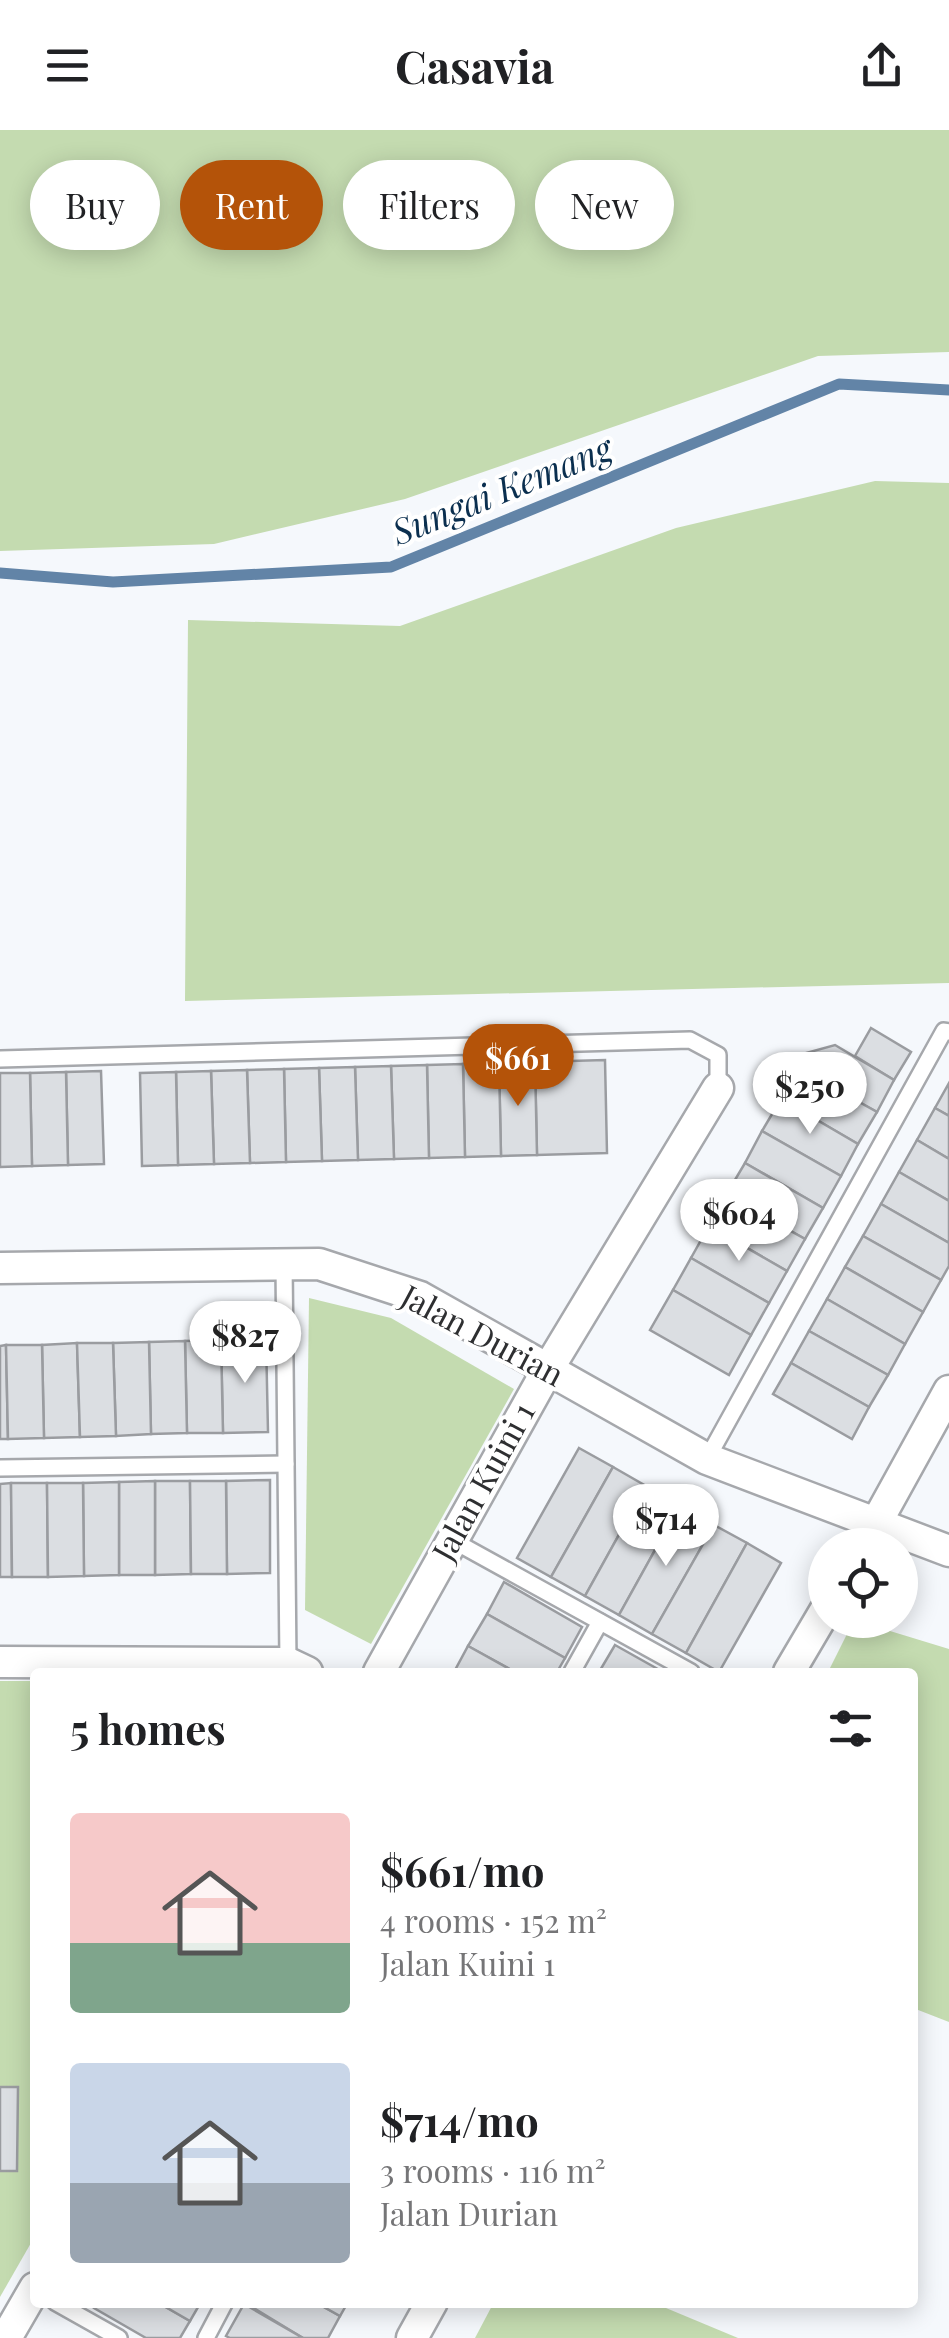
<!DOCTYPE html>
<html lang="en">
<head>
<meta charset="utf-8">
<style>
	:root { --surface:#fff; --page:#f2f2f2; --text:#202124; --muted:#757577; --accent:#b45309 }
	body { margin:0; font-family:"Playfair Display",serif; background:var(--page); color:var(--text); height:100vh; display:flex; flex-direction:column; font-size:38px; white-space:nowrap }
	* { box-sizing:border-box; margin:0 }
	p { font-size:32px; color:var(--muted) }
	.icon { flex:none; width:55px; height:55px; fill:none; stroke:currentColor; stroke-width:2; stroke-linecap:round; stroke-linejoin:round }
	.map { position:relative; flex:1; overflow:hidden }
	.panel { position:absolute; left:30px; top:1538px; width:888px; height:640px; display:flex; flex-direction:column; background:var(--surface); border-radius:10px; box-shadow:0 5px 25px #0003 }
	.panel>* { flex:none }
	.top-card { position:absolute; left:30px; top:30px; width:890px; height:90px; display:flex; gap:20px }
	.controls { position:absolute; left:808px; top:1398px; display:grid; gap:20px }
	.controls a { display:grid; place-items:center; width:110px; height:110px; border-radius:50%; background:var(--surface); box-shadow:0 5px 25px #0003; font-size:50px }
	.price { position:absolute; translate:-50% -85px; padding:0 22px; border-radius:35px; background:#fff; color:#222; font-size:32px; line-height:65px; filter:drop-shadow(0 2px 5px #0008) }
	.price::after { content:''; position:absolute; left:50%; top:60px; width:30px; height:22px; margin-left:-15px; background:inherit; clip-path:polygon(0 0,100% 0,50% 100%) }
	.price.current { background:var(--accent); color:#fff }
	ul { padding:0; list-style:none }
	li { display:flex; align-items:center; gap:30px; height:250px; padding:0 40px }
	li span { display:grid; place-items:center; flex:none; width:280px; height:200px; border-radius:10px; color:#555 }
	li>.icon { margin-inline-start:auto }
	span .icon { width:120px; height:120px; fill:#fffc; stroke-width:1 }
	li b { font-size:42px }
	h2 { display:flex; justify-content:space-between; align-items:center; height:120px; padding:0 40px; font-size:42px }
	.pill { padding:0 35px; border-radius:45px; background:var(--surface); box-shadow:0 5px 25px #0003; font-size:35px; line-height:90px }
	.pill.current { background:var(--accent); color:#fff }
	header { display:flex; justify-content:space-between; align-items:center; height:130px; padding:0 40px; background:var(--surface); font-size:45px; font-weight:700 }
	.map>svg:first-child { display:block }
	.green { fill:#c4dbb0 }
	.lines { fill:none; stroke-linecap:round; stroke-linejoin:round }
	.stream { stroke:#6284a7; stroke-width:11 }
	.building { fill:#dbdee2; stroke:#9a9ca0; stroke-width:2.5 }
	.lane-casing { stroke:#a6a8ac; stroke-width:20 }
	.street-casing { stroke:#a6a8ac; stroke-width:35 }
	.lane { stroke:#fff; stroke-width:15 }
	.street { stroke:#fff; stroke-width:30 }
	.labels { text-anchor:middle; stroke-width:8; stroke-linejoin:round; paint-order:stroke }
	.street-label { font-size:32px; fill:#2e2f31; stroke:#fff }
	.water-label { font-size:35px; font-style:italic; fill:#0b2f4f; stroke:#fff }
</style>
</head>
<body>
<header><svg class="icon" aria-label="menu" viewBox="0 0 24 24"><path d="M4 6h16M4 12h16M4 18h16"/></svg>Casavia<svg class="icon" aria-label="share" viewBox="0 0 24 24"><path d="M12 15V3M7 8l5-5 5 5M5 13v7h14v-7"/></svg></header>
<div class="map">
<svg width="949" height="2208" viewBox="0 0 949 2208">
	<rect width="100%" height="100%" fill="#f5f8fc"/>
	<g class="green">
		<path d="M0 0H949V222L818 226 405 369 214 414 0 421Z"/>
		<path d="M875 351 949 353V853L185 871 188 490 400 496 676 398Z"/>
		<path d="M309 1168 391 1188 514 1259 371 1514 305 1480Z"/>
		<path d="M854 1490 949 1519V1892L913 1878 912 1542H828Z"/>
		<path d="M0 1551H35V2106L0 2167Z"/>
		<path d="M494 2172 654 2173 738 2208H475Z"/>
	</g>
	<g class="lines">
		<path class="stream" d="M0 443 113 452 391 437 839 254 949 260"/>
	</g>
	<g class="building">
		<path d="M871 898 911 922 894 950 855 926Z"/>
		<path d="M835 915 894 950 877 982 798 938 806 923Z"/>
		<path d="M605 930 607 1023 537 1025 535 932Z"/>
		<path d="M535 932 537 1025 501 1026 499 933Z"/>
		<path d="M499 933 501 1026 465 1027 463 934Z"/>
		<path d="M463 934 465 1027 429 1028 427 935Z"/>
		<path d="M427 935 429 1028 394 1029 391 936Z"/>
		<path d="M391 936 394 1029 358 1030 355 937Z"/>
		<path d="M355 937 358 1030 322 1031 319 938Z"/>
		<path d="M319 938 322 1031 286 1032 284 939Z"/>
		<path d="M798 938 877 982 858 1014 781 969Z"/>
		<path d="M284 939 286 1032 250 1033 247 940Z"/>
		<path d="M247 940 250 1033 214 1034 211 941Z"/>
		<path d="M101 941 104 1034 68 1035 66 942Z"/>
		<path d="M211 941 214 1034 178 1035 176 942Z"/>
		<path d="M66 942 68 1035 32 1036 30 943Z"/>
		<path d="M176 942 178 1035 142 1036 140 943Z"/>
		<path d="M0 943H30L32 1036 0 1037Z"/>
		<path d="M949 953V986L935 978Z"/>
		<path d="M781 969 858 1014 841 1046 762 1001Z"/>
		<path d="M935 978 949 986V1029L917 1010Z"/>
		<path d="M762 1001 841 1046 823 1078 745 1033Z"/>
		<path d="M917 1010 949 1029V1071L899 1042Z"/>
		<path d="M745 1033 823 1078 805 1109 726 1065Z"/>
		<path d="M899 1042 949 1071V1113L881 1074Z"/>
		<path d="M726 1065 805 1109 787 1141 709 1096Z"/>
		<path d="M881 1074 949 1113V1136L941 1150 863 1106Z"/>
		<path d="M709 1096 787 1141 769 1173 691 1128Z"/>
		<path d="M863 1106 941 1150 923 1182 845 1137Z"/>
		<path d="M691 1128 769 1173 751 1205 673 1160Z"/>
		<path d="M845 1137 923 1182 905 1214 827 1169Z"/>
		<path d="M673 1160 751 1205 729 1245 650 1200Z"/>
		<path d="M827 1169 905 1214 888 1245 809 1201Z"/>
		<path d="M809 1201 888 1245 869 1277 791 1233Z"/>
		<path d="M266 1208 268 1302 223 1303 221 1210Z"/>
		<path d="M221 1210 223 1303H187L185 1211Z"/>
		<path d="M185 1211 187 1303 151 1304 149 1212Z"/>
		<path d="M149 1212 151 1304 116 1306 113 1213Z"/>
		<path d="M77 1213 80 1307 44 1308 42 1215Z"/>
		<path d="M77 1213H113L116 1306 80 1307Z"/>
		<path d="M6 1215 8 1309H0V1216Z"/>
		<path d="M6 1215H42L44 1308 8 1309Z"/>
		<path d="M791 1233 869 1277 852 1309 773 1264Z"/>
		<path d="M579 1318 613 1337 551 1447 517 1428Z"/>
		<path d="M613 1337 646 1356 585 1466 551 1447Z"/>
		<path d="M270 1350V1443L227 1444 226 1351Z"/>
		<path d="M155 1351H190L191 1444 155 1445Z"/>
		<path d="M155 1351V1445H119V1352Z"/>
		<path d="M190 1351H226L227 1444H191Z"/>
		<path d="M119 1352V1445L84 1446 83 1353Z"/>
		<path d="M11 1353 12 1447H0V1354Z"/>
		<path d="M11 1353H47L48 1447H12Z"/>
		<path d="M47 1353H83L84 1446 48 1447Z"/>
		<path d="M646 1356 680 1375 619 1485 585 1466Z"/>
		<path d="M680 1375 714 1395 652 1504 619 1485Z"/>
		<path d="M714 1395 747 1413 686 1523 652 1504Z"/>
		<path d="M747 1413 781 1433 719 1542 686 1523Z"/>
		<path d="M504 1452 582 1497 565 1528 487 1484Z"/>
		<path d="M487 1484 565 1528 557 1542H515L468 1516Z"/>
		<path d="M615 1515 663 1542H599Z"/>
		<path d="M468 1516 515 1542H454Z"/>
		<path d="M0 1957H18L17 2041H0Z"/>
		<path d="M97 2172H157L190 2191 180 2208H146L94 2178Z"/>
		<path d="M157 2172H201L190 2191Z"/>
		<path d="M244 2172H315L340 2186 328 2208H303Z"/>
		<path d="M315 2172H348L340 2186Z"/>
		<path d="M244 2174 303 2208H230L226 2206Z"/>
	</g>
	<g class="lines">
		<defs>
			<g id="lane">
				<path d="M0 929 690 910 718 925V958"/>
				<path d="M284 1133 288 1533"/>
				<path d="M707 1329 944 901 949 902"/>
				<path d="M0 1338 286 1334"/>
				<path d="M452 1410 691 1542"/>
				<path d="M572 1542 600 1492"/>
				<path d="M55 2172 119 2208"/>
				<path d="M206 2208 225 2172"/>
			</g>
			<g id="street">
				<path d="M0 1138 319 1134 420 1167 707 1329 949 1421"/>
				<path d="M864 1415 949 1261"/>
				<path d="M0 1532 288 1533 307 1542"/>
				<path d="M379 1542 548 1239 718 958"/>
				<path d="M789 1542 825 1481"/>
				<path d="M6 2208 35 2158"/>
				<path d="M412 2208 432 2172"/>
			</g>
		</defs>
		<use href="#lane" class="lane-casing"/>
		<use href="#street" class="street-casing"/>
		<use href="#lane" class="lane"/>
		<use href="#street" class="street"/>
	</g>
	<g class="labels">
		<g class="street-label">
			<text transform="translate(482 1206) rotate(28)" y="11">Jalan Durian</text>
			<text transform="translate(484 1352) rotate(-61)" y="11">Jalan Kuini 1</text>
		</g>
		<g class="water-label">
			<text transform="translate(502 361) rotate(-22)" y="12">Sungai Kemang</text>
		</g>
	</g>
</svg>
<div class="controls">
<a><svg class="icon" aria-label="locate" viewBox="0 0 24 24"><circle cx="12" cy="12" r="6"/><path d="M12 2v4M12 18v4M2 12h4M18 12h4"/></svg></a>
</div>
<b class="price current" style="left:518px;top:979px">$661</b>
<b class="price" style="left:810px;top:1007px">$250</b>
<b class="price" style="left:739px;top:1134px">$604</b>
<b class="price" style="left:245px;top:1256px">$827</b>
<b class="price" style="left:666px;top:1439px">$714</b>
<div class="top-card">
<a class="pill">Buy</a>
<a class="pill current">Rent</a>
<a class="pill">Filters</a>
<a class="pill">New</a>
</div>
<section class="panel">
<h2>5 homes<svg class="icon" aria-label="filters" viewBox="0 0 24 24"><path d="M4 7h16M4 17h16"/><circle cx="9" cy="7" r="2"/><circle cx="15" cy="17" r="2"/></svg></h2>
<ul>
<li><span style="background:linear-gradient(#f6c9c9 65%,#7fa58c 0)"><svg class="icon" aria-label="home" viewBox="0 0 24 24"><path d="M3 11l9-7 9 7M6 9v11h12V9"/></svg></span><div><b>$661/mo</b><p>4 rooms · 152 m²</p><p>Jalan Kuini 1</p></div></li>
<li><span style="background:linear-gradient(#c9d6e8 60%,#9aa5b1 0)"><svg class="icon" aria-label="home" viewBox="0 0 24 24"><path d="M3 11l9-7 9 7M6 9v11h12V9"/></svg></span><div><b>$714/mo</b><p>3 rooms · 116 m²</p><p>Jalan Durian</p></div></li>
</ul>
</section>
</div>
</body>
</html>
